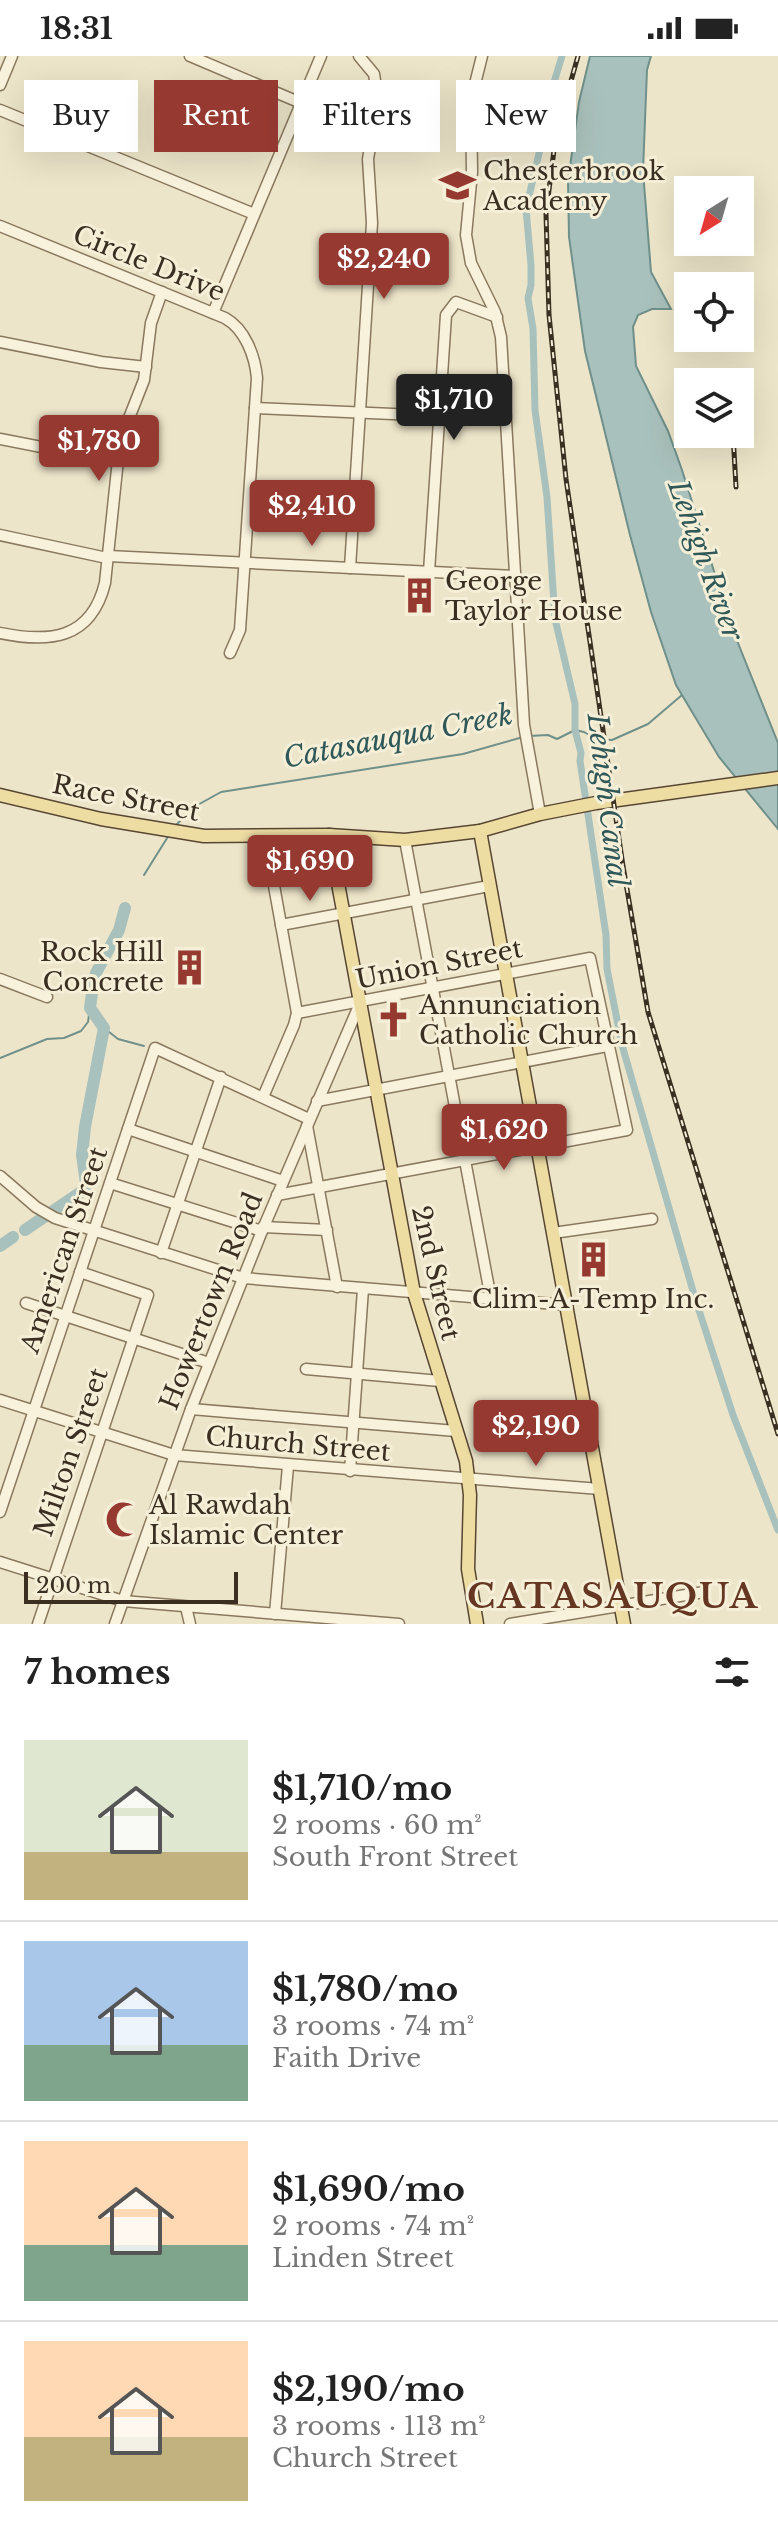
<!DOCTYPE html>
<html lang="en">
<head>
<meta charset="utf-8">
<style>
	:root { --surface:#fff; --page:#f6f6f6; --text:#222; --muted:#767676; --line:#e0e0e0; --accent:#953931 }
	body { margin:0; font-family:"Libre Baskerville",serif; background:var(--page); color:var(--text); height:100vh; display:flex; flex-direction:column; font-size:30px; white-space:nowrap }
	* { box-sizing:border-box; margin:0 }
	p { font-size:26px; color:var(--muted) }
	.icon { flex:none; width:44px; height:44px; fill:none; stroke:currentColor; stroke-width:2; stroke-linecap:round; stroke-linejoin:round }
	.map { position:relative; height:1568px; overflow:hidden }
	.panel { display:flex; flex-direction:column; background:var(--surface); flex:1 }
	.panel>* { flex:none }
	.hud { position:absolute; left:24px; top:24px; width:730px; height:72px; display:flex; gap:16px }
	.needle { width:52px; rotate:217deg }
	.fabs { position:absolute; left:674px; top:120px; display:grid; gap:16px }
	.fabs a { display:grid; place-items:center; width:80px; height:80px; border-radius:0px; background:var(--surface); box-shadow:0 8px 32px #0002; font-size:40px }
	.scale { position:absolute; left:24px; bottom:20px; width:214px; box-sizing:border-box; padding-left:8px; border:4px solid #3a2f21; border-top:0; font-size:22px; line-height:28px; white-space:nowrap; color:#3a2f21; -webkit-text-stroke:6px #f5efd8; paint-order:stroke }
	.price { position:absolute; translate:-50% -68px; padding:0 18px; border-radius:8px; background:var(--accent); color:#fff; font-size:26px; line-height:52px; filter:drop-shadow(0 2px 4px #0008) }
	.price::after { content:''; position:absolute; left:50%; top:48px; width:24px; height:18px; margin-left:-12px; background:inherit; clip-path:polygon(0 0,100% 0,50% 100%) }
	.price.current { background:#222; color:#fff }
	ul { padding:0; list-style:none }
	li { display:flex; align-items:center; gap:24px; height:200px; padding:0 24px }
	li+li { border-top:2px solid var(--line) }
	li span { display:grid; place-items:center; flex:none; width:224px; height:160px; border-radius:0px; color:#555 }
	li>.icon { margin-inline-start:auto }
	span .icon { width:96px; height:96px; fill:#fffc; stroke-width:1 }
	li b { font-size:34px }
	h2 { display:flex; justify-content:space-between; align-items:center; height:96px; padding:0 24px; font-size:34px }
	.pill { padding:0 28px; border-radius:0px; background:var(--surface); box-shadow:0 8px 32px #0002; font-size:28px; line-height:72px }
	.pill.current { background:var(--accent); color:#fff }
	.status { display:flex; justify-content:space-between; align-items:center; height:56px; padding:0 40px; background:var(--surface); direction:ltr }
	.status svg { height:22px; fill:currentColor }
	.map>svg:first-child { display:block }
	.water { fill:#a9c1bc; stroke:#70908b; stroke-width:2 }
	.lines { fill:none; stroke-linecap:round; stroke-linejoin:round }
	.stream { stroke:#70908b; stroke-width:2 }
	.canal { stroke:#a9c1bc; stroke-width:7 }
	.river { stroke:#a9c1bc; stroke-width:12 }
	.minor-casing { stroke:#89795e; stroke-width:13 }
	.major-casing { stroke:#574632; stroke-width:15 }
	.minor { stroke:#f8f2dc; stroke-width:10 }
	.major { stroke:#eddda3; stroke-width:12 }
	.rail-casing { stroke:#3a2f21; stroke-width:5 }
	.rail { stroke:#f5efd8; stroke-width:2; stroke-dasharray:6; stroke-linecap:butt }
	.labels { text-anchor:middle; stroke-width:6; stroke-linejoin:round; paint-order:stroke }
	.poi-label { font-size:26px; fill:#3a2f21; stroke:#f5efd8; text-anchor:start }
	.street-label { font-size:26px; fill:#3a2f21; stroke:#f5efd8 }
	.water-label { font-size:28px; font-style:italic; fill:#315859; stroke:#f5efd8 }
	.district-label { font-size:34px; font-weight:bold; letter-spacing:2px; fill:#653622; stroke:#f5efd8 }
</style>
</head>
<body>
<div class="status"><b>18:31</b><svg viewBox="0 0 49 12"><path d="M0 12V9h3v3zM5 12V6h3v6zM10 12V3h3v9zM15 12V0h3v12zM26 1h20v11H26zM47 4h2v5h-2z"/></svg></div>
<div class="map">
<svg width="778" height="1568" viewBox="0 0 778 1568">
	<rect width="100%" height="100%" fill="#ede5c9"/>
	<path class="water" d="M590 0H651L647 14 643 115 651 216 671 253H652L638 259 633 271 636 310 668 375 682 414 732 572 778 687V773L719 701 676 629 651 556 630 479 585 295 569 181 568 125 579 46Z"/>
	<g class="lines">
		<g class="stream">
			<path d="M529 680 548 679 557 683 575 674 584 676 596 683 612 684 648 668 682 639"/>
			<path d="M175 770 194 751 221 736 463 698 523 681"/>
			<path d="M144 819 169 779"/>
			<path d="M104 972 118 983 144 990"/>
			<path d="M0 1002 47 983 64 982 81 975 88 966 90 952"/>
		</g>
		<path class="canal" d="M562 0 545 56 540 93 526 153 531 209V229L528 242 533 273 535 354 547 441 555 563 575 648V674L581 697 580 705 606 879 607 913 622 989 695 1242 733 1359 778 1474"/>
		<g class="river">
			<path d="M25 1174 84 1134 86 1128 82 1099 85 1071 104 972 90 952 92 937 96 917 119 874 125 852"/>
			<path d="M0 1190 13 1181"/>
		</g>
		<defs>
			<g id="minor">
				<path d="M190 0 301 47"/>
				<path d="M482 0 471 44 472 116 466 179 471 207 495 256 501 281 524 669 540 758"/>
				<path d="M0 29 12 0"/>
				<path d="M0 54 254 158"/>
				<path d="M0 170 225 262C245 273 255 300 257 322L240 574 230 597"/>
				<path d="M213 257 321 0"/>
				<path d="M0 286 101 306 146 311"/>
				<path d="M255 352 439 360"/>
				<path d="M0 383 118 406"/>
				<path d="M0 479 107 502"/>
				<path d="M108 500 514 520"/>
				<path d="M350 512 372 167 368 103 378 44 374 18 359 0"/>
				<path d="M429 516 446 259 456 246 497 261"/>
				<path d="M0 577C49 587 91 584 105 527L120 385 144 324 151 267 162 236"/>
				<path d="M405 784 491 1243"/>
				<path d="M281 869 489 830"/>
				<path d="M0 923 47 941"/>
				<path d="M263 1041 294 969 297 957 265 780"/>
				<path d="M317 1045 607 990"/>
				<path d="M307 1070 337 1231"/>
				<path d="M128 1073 283 1125"/>
				<path d="M0 1120 36 1151 55 1162 243 1222 567 1249"/>
				<path d="M110 1127 262 1175"/>
				<path d="M277 1139 627 1074 590 902 297 957"/>
				<path d="M263 1171 327 1174"/>
				<path d="M553 1177 652 1163"/>
				<path d="M161 1197 221 1021"/>
				<path d="M26 1247 209 1307"/>
				<path d="M306 1313 440 1325"/>
				<path d="M0 1344 174 1399 600 1433"/>
				<path d="M191 1353 456 1375"/>
				<path d="M350 1415 363 1233"/>
				<path d="M0 1456 155 992 309 1063"/>
				<path d="M0 1506 123 1545 399 1568"/>
				<path d="M186 1551 190 1568"/>
				<path d="M275 1558 288 1410"/>
				<path d="M38 1568 148 1239 80 1216"/>
				<path d="M115 1568 191 1353 262 1175 361 945"/>
				<path d="M510 1568 704 1536"/>
			</g>
			<g id="major">
				<path d="M0 739 101 763 204 780 329 779 405 784 480 775 540 758 596 747 778 722"/>
				<path d="M480 775 624 1568"/>
				<path d="M329 779 414 1237 466 1405 470 1439 468 1513 477 1568"/>
			</g>
		</defs>
		<use href="#minor" class="minor-casing"/>
		<use href="#major" class="major-casing"/>
		<use href="#minor" class="minor"/>
		<use href="#major" class="major"/>
		<defs>
			<g id="rail">
				<path d="M578 0 556 78 546 158 549 259 566 423 623 810 648 956 778 1378"/>
				<path d="M733 378 736 431"/>
			</g>
		</defs>
		<use href="#rail" class="rail-casing"/>
		<use href="#rail" class="rail"/>
	</g>
	<defs>
		<symbol id="school-bare" viewBox="-9 -9 18 18"><path d="M0-5L7-2L0 1L-7-2ZM-4 1L0 2.5L4 1V4Q0 6-4 4Z" fill="#953931" stroke="#f5efd8" stroke-width="2.5" paint-order="stroke"/></symbol>
		<symbol id="building-bare" viewBox="-9 -9 18 18"><path d="M-4-6H4V6H1V3H-1V6H-4ZM-2.5-4.3h1.7v1.8h-1.7ZM.8-4.3h1.7v1.8H.8ZM-2.5-1h1.7V.8h-1.7ZM.8-1h1.7V.8H.8Z" fill="#953931" stroke="#f5efd8" stroke-width="2.5" paint-order="stroke"/></symbol>
		<symbol id="church-bare" viewBox="-9 -9 18 18"><path d="M-1.2-6h2.4v3.5h3.3v2.4h-3.3V6h-2.4V-.1h-3.3v-2.4h3.3Z" fill="#953931" stroke="#f5efd8" stroke-width="2.5" paint-order="stroke"/></symbol>
		<symbol id="mosque-bare" viewBox="-9 -9 18 18"><path d="M3.5-4.9A6 6 0 1 0 3.5 4.9A5 5 0 1 1 3.5-4.9Z" fill="#953931" stroke="#f5efd8" stroke-width="2.5" paint-order="stroke"/></symbol>
	</defs>
	<g fill-rule="evenodd">
		<use href="#school-bare" x="432" y="104" width="51" height="51"/>
		<use href="#building-bare" x="394" y="514" width="51" height="51"/>
		<use href="#building-bare" x="164" y="886" width="51" height="51"/>
		<use href="#church-bare" x="368" y="938" width="51" height="51"/>
		<use href="#building-bare" x="568" y="1178" width="51" height="51"/>
		<use href="#mosque-bare" x="98" y="1438" width="51" height="51"/>
	</g>
	<g class="labels">
		<g class="poi-label">
			<text x="483" y="124">Chesterbrook<tspan x="483" dy="30">Academy</tspan></text>
			<text x="445" y="534">George<tspan x="445" dy="30">Taylor House</tspan></text>
			<text x="164" y="905" text-anchor="end">Rock Hill<tspan x="164" dy="30">Concrete</tspan></text>
			<text x="419" y="958">Annunciation<tspan x="419" dy="30">Catholic Church</tspan></text>
			<text x="593" y="1252" text-anchor="middle">Clim-A-Temp Inc.</text>
			<text x="149" y="1458">Al Rawdah<tspan x="149" dy="30">Islamic Center</tspan></text>
		</g>
		<g class="street-label">
			<text transform="translate(149 207) rotate(22)" y="9">Circle Drive</text>
			<text transform="translate(126 742) rotate(11)" y="9">Race Street</text>
			<text transform="translate(439 908) rotate(-11)" y="9">Union Street</text>
			<text transform="translate(64 1194) rotate(-71)" y="9">American Street</text>
			<text transform="translate(436 1217) rotate(77)" y="9">2nd Street</text>
			<text transform="translate(211 1245) rotate(-68)" y="9">Howertown Road</text>
			<text transform="translate(298 1388) rotate(5)" y="9">Church Street</text>
			<text transform="translate(71 1396) rotate(-71)" y="9">Milton Street</text>
		</g>
		<g class="water-label">
			<text transform="translate(706 504) rotate(70)" y="10">Lehigh River</text>
			<text transform="translate(398 680) rotate(-11)" y="10">Catasauqua Creek</text>
			<text transform="translate(608 744) rotate(83)" y="10">Lehigh Canal</text>
		</g>
		<g class="district-label">
			<text x="613" y="1552">CATASAUQUA</text>
		</g>
	</g>
</svg>
<div class="fabs">
<a><svg class="needle" viewBox="-14 -14 28 28"><path d="M0-13l5 13h-10z" fill="#e53935"/><path d="M0 13l5-13h-10z" fill="#767676"/></svg></a>
<a><svg class="icon" aria-label="locate" viewBox="0 0 24 24"><circle cx="12" cy="12" r="6"/><path d="M12 2v4M12 18v4M2 12h4M18 12h4"/></svg></a>
<a><svg class="icon" aria-label="layers" viewBox="0 0 24 24"><path d="M12 4l9 5-9 5-9-5zM3 14l9 5 9-5"/></svg></a>
</div>
<div class="scale">200 m</div>
<b class="price" style="left:384px;top:245px">$2,240</b>
<b class="price current" style="left:454px;top:386px">$1,710</b>
<b class="price" style="left:99px;top:427px">$1,780</b>
<b class="price" style="left:312px;top:492px">$2,410</b>
<b class="price" style="left:310px;top:847px">$1,690</b>
<b class="price" style="left:504px;top:1116px">$1,620</b>
<b class="price" style="left:536px;top:1412px">$2,190</b>
<div class="hud">
<a class="pill">Buy</a>
<a class="pill current">Rent</a>
<a class="pill">Filters</a>
<a class="pill">New</a>
</div>
</div>
<section class="panel">
<h2>7 homes<svg class="icon" aria-label="filters" viewBox="0 0 24 24"><path d="M4 7h16M4 17h16"/><circle cx="9" cy="7" r="2"/><circle cx="15" cy="17" r="2"/></svg></h2>
<ul>
<li><span style="background:linear-gradient(#dfe7d0 70%,#c2b280 0)"><svg class="icon" aria-label="home" viewBox="0 0 24 24"><path d="M3 11l9-7 9 7M6 9v11h12V9"/></svg></span><div><b>$1,710/mo</b><p>2 rooms · 60 m²</p><p>South Front Street</p></div></li>
<li><span style="background:linear-gradient(#a9c7e8 65%,#7fa58c 0)"><svg class="icon" aria-label="home" viewBox="0 0 24 24"><path d="M3 11l9-7 9 7M6 9v11h12V9"/></svg></span><div><b>$1,780/mo</b><p>3 rooms · 74 m²</p><p>Faith Drive</p></div></li>
<li><span style="background:linear-gradient(#ffd9b3 65%,#7fa58c 0)"><svg class="icon" aria-label="home" viewBox="0 0 24 24"><path d="M3 11l9-7 9 7M6 9v11h12V9"/></svg></span><div><b>$1,690/mo</b><p>2 rooms · 74 m²</p><p>Linden Street</p></div></li>
<li><span style="background:linear-gradient(#ffd9b3 60%,#c2b280 0)"><svg class="icon" aria-label="home" viewBox="0 0 24 24"><path d="M3 11l9-7 9 7M6 9v11h12V9"/></svg></span><div><b>$2,190/mo</b><p>3 rooms · 113 m²</p><p>Church Street</p></div></li>
</ul>
</section>
</body>
</html>
